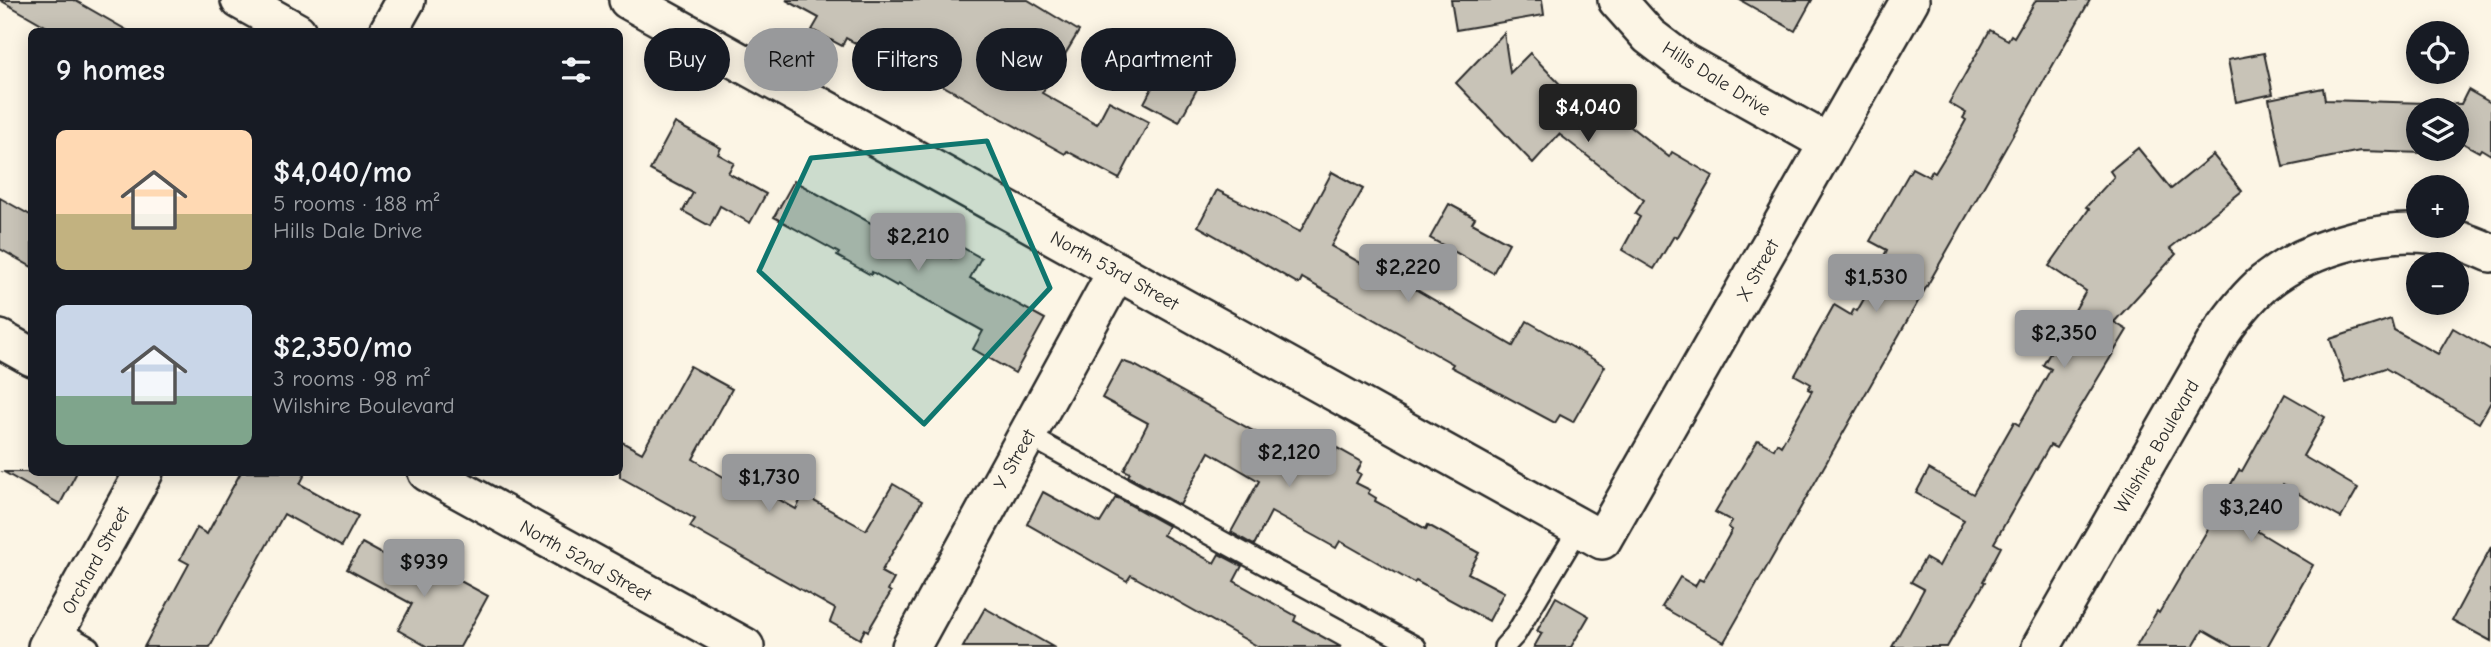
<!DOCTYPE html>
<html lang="en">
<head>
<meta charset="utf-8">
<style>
	:root { --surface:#171b24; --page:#242831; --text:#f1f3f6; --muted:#9ea1a6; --accent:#98999b }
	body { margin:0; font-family:"Comic Neue",sans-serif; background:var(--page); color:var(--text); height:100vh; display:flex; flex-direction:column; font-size:26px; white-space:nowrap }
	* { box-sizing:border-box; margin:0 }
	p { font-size:23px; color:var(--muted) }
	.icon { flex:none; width:38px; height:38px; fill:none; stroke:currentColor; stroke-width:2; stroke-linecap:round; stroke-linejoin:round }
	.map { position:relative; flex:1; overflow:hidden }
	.sheet { position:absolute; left:28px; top:28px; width:595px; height:448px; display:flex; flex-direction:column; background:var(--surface); border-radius:10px; box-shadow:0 4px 18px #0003 }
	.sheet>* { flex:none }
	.top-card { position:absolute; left:644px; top:28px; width:665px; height:63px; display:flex; gap:14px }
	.buttons { position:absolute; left:2406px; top:21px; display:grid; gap:14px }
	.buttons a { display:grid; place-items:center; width:63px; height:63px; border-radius:50%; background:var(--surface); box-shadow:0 4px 18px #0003; font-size:35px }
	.price { position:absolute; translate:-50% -60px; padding:0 16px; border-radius:7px; background:var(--accent); color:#111; font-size:23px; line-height:46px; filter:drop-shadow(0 2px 4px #0008) }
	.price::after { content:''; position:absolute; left:50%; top:42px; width:21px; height:16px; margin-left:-10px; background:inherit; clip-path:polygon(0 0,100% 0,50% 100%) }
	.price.current { background:#222; color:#fff }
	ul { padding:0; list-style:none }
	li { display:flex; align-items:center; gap:21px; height:175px; padding:0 28px }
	li span { display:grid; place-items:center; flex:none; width:196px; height:140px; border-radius:10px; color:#555 }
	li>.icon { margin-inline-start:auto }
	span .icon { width:84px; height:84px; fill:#fffc; stroke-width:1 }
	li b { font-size:30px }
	h2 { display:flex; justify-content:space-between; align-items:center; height:84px; padding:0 28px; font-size:30px }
	.pill { padding:0 24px; border-radius:32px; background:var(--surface); box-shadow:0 4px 18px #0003; font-size:24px; line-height:63px }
	.pill.current { background:var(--accent); color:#111 }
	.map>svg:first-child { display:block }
	.building { fill:#c8c3b7; stroke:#2b2b2b; stroke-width:2 }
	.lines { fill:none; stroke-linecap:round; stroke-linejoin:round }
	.service-casing { stroke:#2b2b2b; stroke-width:24 }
	.minor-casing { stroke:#2b2b2b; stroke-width:42 }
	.service { stroke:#fcf5e5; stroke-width:19 }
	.minor { stroke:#fcf5e5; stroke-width:37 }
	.marked { fill:#0f766e; fill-opacity:0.2; stroke:#0f766e; stroke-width:5; stroke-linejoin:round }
	.labels { text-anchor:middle; stroke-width:6; stroke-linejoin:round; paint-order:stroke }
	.street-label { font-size:19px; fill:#2b2b2b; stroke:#fcf5e5 }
</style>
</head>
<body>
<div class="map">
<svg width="2491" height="647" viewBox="0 0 2491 647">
	<rect width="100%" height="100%" fill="#fcf5e5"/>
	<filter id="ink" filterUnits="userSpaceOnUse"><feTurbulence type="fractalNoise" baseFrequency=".0143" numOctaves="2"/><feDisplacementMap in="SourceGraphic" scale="14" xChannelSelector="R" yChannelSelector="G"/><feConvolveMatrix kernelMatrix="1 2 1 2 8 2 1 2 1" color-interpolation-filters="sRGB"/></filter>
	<g filter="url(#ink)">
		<g class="building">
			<path d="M0 0H74L130 32H56Z"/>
			<path d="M786 0H1028L1079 31 1042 93 1097 124 1109 101 1149 122 1119 179 1067 151 1065 154 922 74 920 77 846 38 842 46 812 30 819 18Z"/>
			<path d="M1451 0H1542L1544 15 1456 30Z"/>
			<path d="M1740 0H1812L1795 31Z"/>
			<path d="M2036 0H2090L1724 642 1662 607 1680 577 1695 586 1699 579 1703 581 1718 555 1732 530 1728 527 1732 521 1715 512 1758 440 1774 449 1777 443 1781 446 1812 391 1808 389 1811 384 1795 375 1834 305 1851 315 1854 309 1857 311 1872 285 1887 258 1884 256 1887 250 1870 241 1912 168 1929 177 1932 171 1935 173 1951 147 1966 120 1963 118 1966 113 1949 103 1990 30 2008 40 2011 35 2014 37Z"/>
			<path d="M1504 33 1510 73 1530 53 1577 102 1582 95 1609 116 1612 112 1669 157 1672 152 1713 176 1677 238 1674 236 1654 269 1622 250 1640 217 1635 214 1644 200 1559 134 1533 163 1456 83Z"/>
			<path d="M2264 53 2273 94 2236 102 2228 60Z"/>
			<path d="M1166 61 1202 80 1179 122 1144 103Z"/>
			<path d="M2323 88 2325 100 2461 104 2468 90 2491 103V155L2481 149 2479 152 2457 140V110H2418V149H2423V153L2360 151 2283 167 2269 99Z"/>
			<path d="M675 123 721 148 718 154 734 163 728 173 766 194 750 223 720 206 710 226 683 211 693 193 650 170Z"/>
			<path d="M2138 148 2171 189 2213 155 2242 191 2170 248 2176 254 2114 322 2127 330 2056 448 2050 445 1994 543 2001 547 1983 581 1985 582 1947 647H1892L1924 589 1911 582 1925 558 1939 566 1964 520 1916 493 1929 469 1973 494 2014 422 2019 425 2051 369 2043 365 2086 291 2049 266 2089 209 2086 207 2114 177 2110 171Z"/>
			<path d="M1332 172 1363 189 1331 246 1401 286 1403 282 1513 346 1527 321 1605 366 1573 422 1560 415 1555 423 1451 367 1453 364 1302 278 1299 284 1198 226 1217 190 1300 232Z"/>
			<path d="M794 181 933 257 937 251 951 258 958 245 981 258 970 278 1045 319 1015 373 973 349 983 331 898 284 897 286 872 272 871 275 837 256 839 253 774 217Z"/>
			<path d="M0 198 32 216V267L0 249Z"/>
			<path d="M1449 204 1475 218 1472 223 1509 243 1493 273 1430 238Z"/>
			<path d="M2391 319 2394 330 2438 354 2453 328 2491 350V402L2479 423 2385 368 2345 382 2330 339Z"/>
			<path d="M1122 361 1136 366 1318 467 1326 453 1333 457 1337 448 1362 462 1357 472 1361 474 1356 483 1370 490 1368 493 1376 498 1375 501 1426 529 1428 525 1479 553 1468 573 1504 592 1489 621 1416 581 1414 583 1340 541 1336 548 1271 512 1254 545 1231 532 1259 481 1209 452 1180 505 1128 476 1130 473 1124 470 1148 423 1102 398Z"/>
			<path d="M690 366 732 389 693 459 739 486 743 479 796 509 803 495 866 530 893 484 922 501 881 572 894 579 888 590 891 592 868 631 865 629 860 639 830 622 835 609 690 527 695 519 620 477V441L642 453Z"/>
			<path d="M2285 394 2325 417 2303 456 2358 488 2341 518 2283 485 2257 531 2313 565 2267 647H2233L2203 630 2193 647H2136L2157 611 2159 613 2211 524 2209 523 2239 470 2242 471Z"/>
			<path d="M4 472H77L60 504Z"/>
			<path d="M241 472H306L300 484 358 516 342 546 284 514 210 647H144L189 564 180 559 197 528 207 534Z"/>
			<path d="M1043 492 1100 523 1116 497 1168 526 1163 535 1214 563 1219 554 1242 566 1234 581 1296 616 1294 621 1341 647H1259L1131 575 1127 581 1027 524Z"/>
			<path d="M362 543 426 578 433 566 488 596 460 647H428L398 630 412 604 347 569Z"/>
			<path d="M2491 547V641L2452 620Z"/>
			<path d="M1556 597 1589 616 1571 647H1534L1542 633 1537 631Z"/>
			<path d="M985 608 1053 647H963Z"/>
		</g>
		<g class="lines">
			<defs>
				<g id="service">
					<path d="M1027 435 1416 647"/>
					<path d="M57 629 89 647"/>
					<path d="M1504 647 1515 635 1579 528"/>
				</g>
				<g id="minor">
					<path d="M240 0 297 32"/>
					<path d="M628 0 1602 540 1910 0"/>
					<path d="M1617 0 1649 36 1683 62 1828 143"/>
					<path d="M388 32 406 0"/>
					<path d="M0 339 32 357"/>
					<path d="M427 472 745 647"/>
					<path d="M47 647 144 472"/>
					<path d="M911 647 1117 271"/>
					<path d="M2041 647 2219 336C2232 317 2246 298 2264 283 2311 245 2392 223 2451 238 2465 242 2478 247 2491 253"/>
				</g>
			</defs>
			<use href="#service" class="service-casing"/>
			<use href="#minor" class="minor-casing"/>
			<use href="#service" class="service"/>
			<use href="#minor" class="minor"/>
		</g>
	</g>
	<path class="marked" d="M987 141 1050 288 924 424 759 271 811 158Z"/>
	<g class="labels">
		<g class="street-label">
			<text transform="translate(1717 78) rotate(32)" y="7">Hills Dale Drive</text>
			<text transform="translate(1115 270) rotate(29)" y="7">North 53rd Street</text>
			<text transform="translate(1757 270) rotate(-61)" y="7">X Street</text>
			<text transform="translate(2156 446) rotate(-60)" y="7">Wilshire Boulevard</text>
			<text transform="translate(1014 459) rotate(-61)" y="7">Y Street</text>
			<text transform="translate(95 560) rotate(-61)" y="7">Orchard Street</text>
			<text transform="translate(586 560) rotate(29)" y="7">North 52nd Street</text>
		</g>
	</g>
</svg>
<div class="buttons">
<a><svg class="icon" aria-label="locate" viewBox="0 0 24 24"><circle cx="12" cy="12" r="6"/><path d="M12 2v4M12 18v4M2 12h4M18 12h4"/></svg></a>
<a><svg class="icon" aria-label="layers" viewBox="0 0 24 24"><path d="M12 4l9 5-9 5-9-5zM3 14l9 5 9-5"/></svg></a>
<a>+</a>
<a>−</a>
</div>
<b class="price current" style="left:1588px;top:144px">$4,040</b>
<b class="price" style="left:918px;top:273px">$2,210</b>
<b class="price" style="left:1408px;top:304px">$2,220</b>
<b class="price" style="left:1876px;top:314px">$1,530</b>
<b class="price" style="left:2064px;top:370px">$2,350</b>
<b class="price" style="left:1289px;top:489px">$2,120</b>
<b class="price" style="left:769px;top:514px">$1,730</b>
<b class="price" style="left:2251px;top:544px">$3,240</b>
<b class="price" style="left:424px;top:599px">$939</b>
<div class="top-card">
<a class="pill">Buy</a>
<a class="pill current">Rent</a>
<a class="pill">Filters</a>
<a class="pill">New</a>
<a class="pill">Apartment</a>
</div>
<section class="sheet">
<h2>9 homes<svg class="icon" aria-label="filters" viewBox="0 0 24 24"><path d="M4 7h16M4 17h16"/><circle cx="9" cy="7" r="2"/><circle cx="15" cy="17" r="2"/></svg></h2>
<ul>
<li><span style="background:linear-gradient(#ffd9b3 60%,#c2b280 0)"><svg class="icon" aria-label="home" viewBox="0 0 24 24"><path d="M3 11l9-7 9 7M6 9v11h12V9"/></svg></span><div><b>$4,040/mo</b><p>5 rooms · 188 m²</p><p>Hills Dale Drive</p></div></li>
<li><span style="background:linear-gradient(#c9d6e8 65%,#7fa58c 0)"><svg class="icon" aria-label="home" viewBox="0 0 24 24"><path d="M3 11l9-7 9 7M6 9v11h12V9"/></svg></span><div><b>$2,350/mo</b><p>3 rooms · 98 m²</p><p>Wilshire Boulevard</p></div></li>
</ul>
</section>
</div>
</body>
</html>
